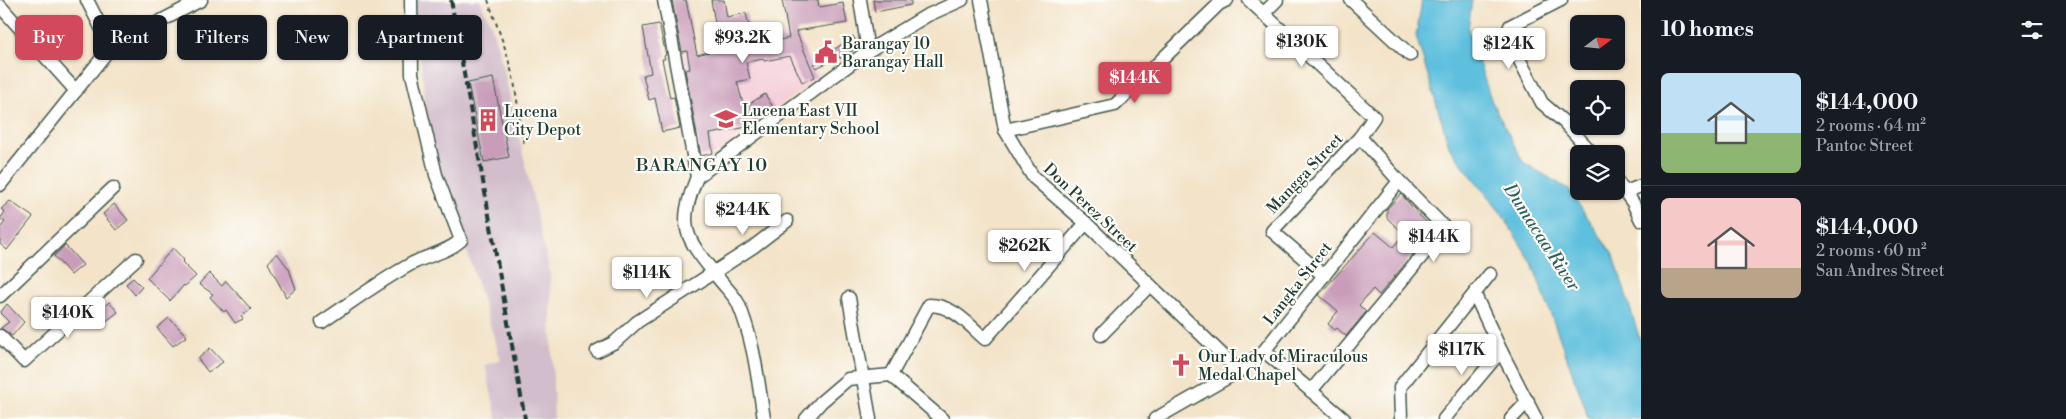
<!DOCTYPE html>
<html lang="en">
<head>
<meta charset="utf-8">
<style>
	:root { --surface:#171b24; --page:#20242c; --text:#f1f3f6; --muted:#9ea1a6; --line:#363941; --accent:#d1495b }
	body { margin:0; font-family:"Libre Bodoni",serif; background:var(--page); color:var(--text); height:100vh; display:flex; flex-direction:column; font-size:19px; white-space:nowrap }
	* { box-sizing:border-box; margin:0 }
	p { font-size:16px; color:var(--muted) }
	.icon { flex:none; width:28px; height:28px; fill:none; stroke:currentColor; stroke-width:2; stroke-linecap:round; stroke-linejoin:round }
	.map { position:relative; flex:1; overflow:hidden }
	.details { display:flex; flex-direction:column; background:var(--surface); width:425px }
	.details>* { flex:none }
	.guide { position:absolute; left:15px; top:15px; width:475px; height:45px; display:flex; gap:10px }
	.needle { width:32px; rotate:74deg }
	.controls { position:absolute; left:1570px; top:15px; display:grid; gap:10px }
	.controls a { display:grid; place-items:center; width:55px; height:55px; border-radius:8px; background:var(--surface); box-shadow:0 1px 4px #0004; font-size:25px }
	.price { position:absolute; translate:-50% -42px; padding:0 11px; border-radius:5px; background:#fff; color:#222; font-size:16px; line-height:32px; filter:drop-shadow(0 1px 2px #0008) }
	.price::after { content:''; position:absolute; left:50%; top:30px; width:15px; height:11px; margin-left:-8px; background:inherit; clip-path:polygon(0 0,100% 0,50% 100%) }
	.price.active { background:var(--accent); color:#fff }
	ul { padding:0; list-style:none }
	li { display:flex; align-items:center; gap:15px; height:125px; padding:0 20px }
	li+li { border-top:1px solid var(--line) }
	li span { display:grid; place-items:center; flex:none; width:140px; height:100px; border-radius:8px; color:#555 }
	li>.icon { margin-inline-start:auto }
	span .icon { width:60px; height:60px; fill:#fffc; stroke-width:1 }
	li b { font-size:21px }
	h2 { display:flex; justify-content:space-between; align-items:center; height:60px; padding:0 20px; font-size:21px }
	.chip { padding:0 18px; border-radius:8px; background:var(--surface); box-shadow:0 1px 4px #0004; font-size:18px; line-height:45px }
	.chip.active { background:var(--accent); color:#fff }
	main { display:flex; flex:1; min-height:0 }
	.map>svg:first-child { display:block }
	.built { fill:#f5cfda }
	.industrial { fill:#d1bdcb }
	.water { fill:#5fc0de; stroke:#3f7e89 }
	.building { fill:#c99cb9 }
	.lines { fill:none; stroke-linecap:round; stroke-linejoin:round }
	.minor-casing { stroke:#3f564a; stroke-width:15 }
	.path { stroke:#3f564a; stroke-width:2; stroke-dasharray:4 4; stroke-linecap:butt }
	.minor { stroke:#fff; stroke-width:12 }
	.rail { stroke:#1f3d34; stroke-width:4; stroke-dasharray:8 4; stroke-linecap:butt }
	.labels { text-anchor:middle; stroke-width:4.5; stroke-linejoin:round; paint-order:stroke }
	.poi-label { font-size:16px; fill:#1f3d34; stroke:#fdfcf7; text-anchor:start }
	.street-label { font-size:16px; fill:#1f3d34; stroke:#fdfcf7 }
	.neighbourhood-label { font-size:18px; letter-spacing:1px; fill:#1f3d34; stroke:#fdfcf7 }
	.water-label { font-size:18px; font-style:italic; fill:#2f5e5e; stroke:#fdfcf7 }
</style>
</head>
<body>
<main>
<div class="map">
<svg width="1641" height="419" viewBox="0 0 1641 419">
	<rect width="100%" height="100%" fill="#fdfcf7"/>
	<filter id="ink" filterUnits="userSpaceOnUse"><feTurbulence type="fractalNoise" baseFrequency=".02" numOctaves="2"/><feDisplacementMap in="SourceGraphic" scale="10" xChannelSelector="R" yChannelSelector="G"/><feConvolveMatrix kernelMatrix="1 2 1 2 8 2 1 2 1" color-interpolation-filters="sRGB"/></filter>
	<filter id="wash" filterUnits="userSpaceOnUse"><feTurbulence type="fractalNoise" baseFrequency=".0096" numOctaves="4" result="noise"/><feDisplacementMap in="SourceGraphic" scale="20" xChannelSelector="R" yChannelSelector="G"/><feGaussianBlur stdDeviation="1.12" result="paint"/><feColorMatrix in="noise" values="0 0 0 0 0 0 0 0 0 0 0 0 0 0 0 0 0 1.4 0 .05"/><feComposite in="paint" operator="in"/></filter>
	<g filter="url(#wash)">
		<rect width="100%" height="100%" fill="#f3e3c8"/>
		<path class="built" d="M797 33 819 77 700 165 676 55 768 35Z"/>
		<path class="industrial" d="M412 0H480L492 27 504 70 550 274 554 419H497L485 365 501 360 457 219 433 174 417 25Z"/>
		<path class="water" d="M1422 0H1472L1468 30 1492 102 1523 162 1568 189 1614 256 1641 343V419H1588L1585 407 1532 263 1501 213 1450 149 1416 36Z"/>
		<g id="blocks">
			<g class="building">
				<path d="M672 0H686L697 55 736 45 732 27 716 29 711 0H724L727 17 746 13 752 40 770 37 772 42 789 38 782 0H818L819 7 843 3 847 23 796 31 815 77 802 82 790 56 764 61V59L746 62 750 79 737 82 744 107 765 94 774 109 742 128 710 134 713 153 701 156 685 70 690 69 687 51 682 52Z"/>
				<path d="M873 0H911V5L875 12Z"/>
				<path d="M659 24 666 55 664 56 665 59H662L670 98 674 97 680 128 662 132 655 98 649 100 643 75 651 73 643 27Z"/>
				<path d="M853 36 859 46 841 59 840 57 816 68 814 64Z"/>
				<path d="M493 78 509 157 484 162 468 83Z"/>
				<path d="M1401 194 1420 216 1434 229 1379 295 1373 289 1359 305 1366 312 1346 336 1337 328 1335 330 1328 324 1338 311 1319 295 1375 232 1393 247 1404 234 1387 218V209Z"/>
				<path d="M10 201 33 217 7 250 0 244V228L5 222 0 219 5 212 1 209Z"/>
				<path d="M114 204 128 220 116 230 103 214Z"/>
				<path d="M65 245 83 265 71 275 54 256Z"/>
				<path d="M173 248 184 260 182 262 196 276 185 286 184 285 170 301 147 278Z"/>
				<path d="M277 253 289 269 296 289 286 297 268 263Z"/>
				<path d="M209 273 222 286 226 281 251 309 241 316 243 319 235 323 226 310 224 312 210 297 213 294 199 284Z"/>
				<path d="M133 278 142 287 135 295 126 284Z"/>
				<path d="M109 302 118 312 105 322 97 314Z"/>
				<path d="M7 304 24 322 12 336 1 328 9 322 0 313Z"/>
				<path d="M169 318 187 336 173 346 157 328Z"/>
				<path d="M210 348 223 362 208 372 198 359Z"/>
			</g>
		</g>
	</g>
	<g filter="url(#ink)">
		<use href="#blocks" fill-opacity="0" stroke="#3f564a" stroke-width="1"/>
		<g class="lines">
			<defs>
				<g id="minor">
					<path d="M87 0 111 47"/>
					<path d="M664 0 697 177"/>
					<path d="M860 0 868 51"/>
					<path d="M981 0 1005 130 1033 177 1086 223 1239 371"/>
					<path d="M1249 0 1374 117 1360 137 1272 231 1324 276"/>
					<path d="M1351 0 1410 55"/>
					<path d="M1561 0 1510 26 1507 36 1542 103 1564 122 1593 154"/>
					<path d="M0 6 76 91"/>
					<path d="M1263 14 1277 0"/>
					<path d="M1005 130 1115 105 1219 4 1227 0"/>
					<path d="M697 177 868 51 926 16 962 0"/>
					<path d="M697 177C676 229 686 238 719 279 725 287 734 295 738 303 754 340 758 380 764 419"/>
					<path d="M1616 180 1633 203 1641 220"/>
					<path d="M0 185 111 47 201 0"/>
					<path d="M1625 192 1641 186"/>
					<path d="M1475 295 1501 351 1536 419"/>
					<path d="M0 296 113 188"/>
					<path d="M849 298 870 419"/>
					<path d="M322 322C352 302 381 280 413 263 429 255 448 252 461 240L436 175 412 74 411 0"/>
					<path d="M1101 335 1150 285"/>
					<path d="M0 336 24 361 136 259"/>
					<path d="M597 351 615 342 637 322 753 247 787 221"/>
					<path d="M1264 351 1344 419"/>
					<path d="M891 375 929 305C953 305 968 324 985 339L1086 223"/>
					<path d="M1311 391 1445 228 1399 181 1360 137"/>
					<path d="M806 419 821 402 848 379 891 375 942 419"/>
					<path d="M1155 419 1239 371 1264 351 1399 181"/>
					<path d="M1401 419 1400 387 1490 274"/>
					<path d="M1444 419 1501 351"/>
					<path d="M1511 419 1528 401"/>
				</g>
			</defs>
			<use href="#minor" class="minor-casing"/>
			<path class="path" d="M488 0 506 51 514 81 524 146"/>
			<use href="#minor" class="minor"/>
			<path class="rail" d="M451 0 525 419"/>
		</g>
	</g>
	<defs>
		<symbol id="civic-bare" viewBox="-9 -9 18 18"><path d="M-.6-6.5H3V-4.5H.6V-3L4-1V1h2V6H-6V1h2V-1L-.6-3ZM-1.2 2.5V6h2.4V2.5Z" fill="#d1495b" stroke="#fdfcf7" stroke-width="2.5" paint-order="stroke"/></symbol>
		<symbol id="school-bare" viewBox="-9 -9 18 18"><path d="M0-5L7-2L0 1L-7-2ZM-4 1L0 2.5L4 1V4Q0 6-4 4Z" fill="#d1495b" stroke="#fdfcf7" stroke-width="2.5" paint-order="stroke"/></symbol>
		<symbol id="building-bare" viewBox="-9 -9 18 18"><path d="M-4-6H4V6H1V3H-1V6H-4ZM-2.5-4.3h1.7v1.8h-1.7ZM.8-4.3h1.7v1.8H.8ZM-2.5-1h1.7V.8h-1.7ZM.8-1h1.7V.8H.8Z" fill="#d1495b" stroke="#fdfcf7" stroke-width="2.5" paint-order="stroke"/></symbol>
		<symbol id="church-bare" viewBox="-9 -9 18 18"><path d="M-1.2-6h2.4v3.5h3.3v2.4h-3.3V6h-2.4V-.1h-3.3v-2.4h3.3Z" fill="#d1495b" stroke="#fdfcf7" stroke-width="2.5" paint-order="stroke"/></symbol>
	</defs>
	<g fill-rule="evenodd">
		<use href="#civic-bare" x="810" y="36" width="32" height="32"/>
		<use href="#school-bare" x="710" y="103" width="32" height="32"/>
		<use href="#building-bare" x="472" y="104" width="32" height="32"/>
		<use href="#church-bare" x="1165" y="349" width="32" height="32"/>
	</g>
	<g class="labels">
		<g class="poi-label">
			<text x="842" y="49">Barangay 10<tspan x="842" dy="18">Barangay Hall</tspan></text>
			<text x="742" y="116">Lucena East VII<tspan x="742" dy="18">Elementary School</tspan></text>
			<text x="504" y="117">Lucena<tspan x="504" dy="18">City Depot</tspan></text>
			<text x="1198" y="362">Our Lady of Miraculous<tspan x="1198" dy="18">Medal Chapel</tspan></text>
		</g>
		<g class="street-label">
			<text transform="translate(1304 173) rotate(-47)" y="6">Mangga Street</text>
			<text transform="translate(1091 207) rotate(43)" y="6">Don Perez Street</text>
			<text transform="translate(1297 283) rotate(-52)" y="6">Langka Street</text>
		</g>
		<g class="neighbourhood-label">
			<text x="702" y="171">BARANGAY 10</text>
		</g>
		<g class="water-label">
			<text transform="translate(1542 237) rotate(57)" y="6">Dumacaa River</text>
		</g>
	</g>
</svg>
<div class="controls">
<a><svg class="needle" viewBox="-14 -14 28 28"><path d="M0-13l5 13h-10z" fill="#e53935"/><path d="M0 13l5-13h-10z" fill="#9ea1a6"/></svg></a>
<a><svg class="icon" aria-label="locate" viewBox="0 0 24 24"><circle cx="12" cy="12" r="6"/><path d="M12 2v4M12 18v4M2 12h4M18 12h4"/></svg></a>
<a><svg class="icon" aria-label="layers" viewBox="0 0 24 24"><path d="M12 4l9 5-9 5-9-5zM3 14l9 5 9-5"/></svg></a>
</div>
<b class="price" style="left:743px;top:64px">$93.2K</b>
<b class="price" style="left:1302px;top:68px">$130K</b>
<b class="price" style="left:1509px;top:70px">$124K</b>
<b class="price active" style="left:1135px;top:104px">$144K</b>
<b class="price" style="left:743px;top:236px">$244K</b>
<b class="price" style="left:1434px;top:263px">$144K</b>
<b class="price" style="left:1025px;top:272px">$262K</b>
<b class="price" style="left:647px;top:299px">$114K</b>
<b class="price" style="left:68px;top:339px">$140K</b>
<b class="price" style="left:1462px;top:376px">$117K</b>
<div class="guide">
<a class="chip active">Buy</a>
<a class="chip">Rent</a>
<a class="chip">Filters</a>
<a class="chip">New</a>
<a class="chip">Apartment</a>
</div>
</div>
<section class="details">
<h2>10 homes<svg class="icon" aria-label="filters" viewBox="0 0 24 24"><path d="M4 7h16M4 17h16"/><circle cx="9" cy="7" r="2"/><circle cx="15" cy="17" r="2"/></svg></h2>
<ul>
<li><span style="background:linear-gradient(#bfe0f5 60%,#8fb573 0)"><svg class="icon" aria-label="home" viewBox="0 0 24 24"><path d="M3 11l9-7 9 7M6 9v11h12V9"/></svg></span><div><b>$144,000</b><p>2 rooms · 64 m²</p><p>Pantoc Street</p></div></li>
<li><span style="background:linear-gradient(#f6c9c9 70%,#b9a48a 0)"><svg class="icon" aria-label="home" viewBox="0 0 24 24"><path d="M3 11l9-7 9 7M6 9v11h12V9"/></svg></span><div><b>$144,000</b><p>2 rooms · 60 m²</p><p>San Andres Street</p></div></li>
</ul>
</section>
</main>
</body>
</html>
